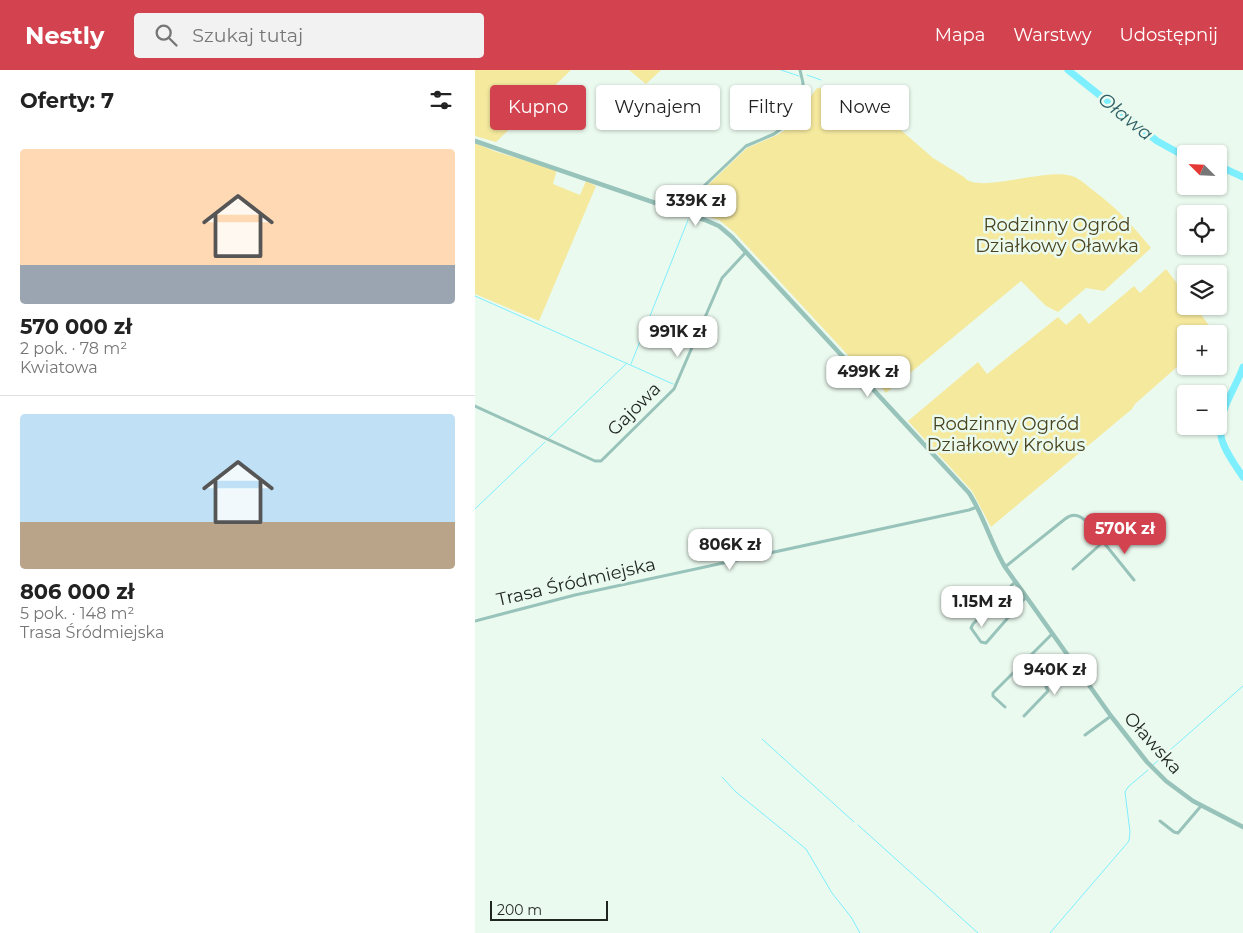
<!DOCTYPE html>
<html lang="pl">
<head>
<meta charset="utf-8">
<style>
	:root { --surface:#fff; --page:#f2f2f2; --text:#222; --muted:#767676; --line:#e0e0e0; --accent:#d3434f }
	body { margin:0; font-family:Montserrat,sans-serif; background:var(--page); color:var(--text); height:100vh; display:flex; flex-direction:column; font-size:19px; white-space:nowrap }
	* { box-sizing:border-box; margin:0 }
	p { font-size:16px; color:var(--muted) }
	.icon { flex:none; width:28px; height:28px; fill:none; stroke:currentColor; stroke-width:2; stroke-linecap:round; stroke-linejoin:round }
	.map { position:relative; flex:1; overflow:hidden }
	.details { display:flex; flex-direction:column; background:var(--surface); width:475px }
	.details>* { flex:none }
	.banner { position:absolute; left:15px; top:15px; width:475px; height:45px; display:flex; gap:10px }
	.needle { width:32px; rotate:294deg }
	.tools { position:absolute; left:702px; top:75px; display:grid; gap:10px }
	.tools a { display:grid; place-items:center; width:50px; height:50px; border-radius:5px; background:var(--surface); box-shadow:0 1px 4px #0004; font-size:25px }
	.scale { position:absolute; left:15px; bottom:12px; width:118px; box-sizing:border-box; padding-left:5px; border:2px solid #1f2521; border-top:0; font-size:14px; line-height:18px; white-space:nowrap; color:#1f2521; -webkit-text-stroke:4px #ebfaef; paint-order:stroke }
	.price { position:absolute; translate:-50% -42px; padding:0 11px; border-radius:10px; background:#fff; color:#222; font-size:16px; line-height:32px; filter:drop-shadow(0 1px 2px #0008) }
	.price::after { content:''; position:absolute; left:50%; top:30px; width:15px; height:11px; margin-left:-8px; background:inherit; clip-path:polygon(0 0,100% 0,50% 100%) }
	.price.selected { background:var(--accent); color:#fff }
	ul { padding:0; list-style:none }
	li { display:grid; align-content:center; gap:10px; height:265px; padding:0 20px }
	li+li { border-top:1px solid var(--line) }
	li span { display:grid; place-items:center; height:155px; border-radius:5px; color:#555 }
	li>.icon { margin-inline-start:auto }
	span .icon { width:90px; height:90px; fill:#fffc; stroke-width:1 }
	li b { font-size:21px }
	h2 { display:flex; justify-content:space-between; align-items:center; height:60px; padding:0 20px; font-size:21px }
	.tag { padding:0 18px; border-radius:5px; background:var(--surface); box-shadow:0 1px 4px #0004; font-size:18px; line-height:45px }
	.tag.selected { background:var(--accent); color:#fff }
	header { display:flex; align-items:center; gap:30px; box-sizing:border-box; height:70px; padding:0 25px; background:var(--accent); color:#fff }
	header strong { font-size:24px }
	nav { display:flex; gap:28px; margin-inline-start:auto; font-size:18px }
	.search { width:350px; height:45px; background:var(--page); display:flex; align-items:center; gap:12px; box-sizing:border-box; padding:0 18px; border-radius:5px; color:var(--muted); font-size:19px }
	main { display:flex; flex:1; min-height:0 }
	.map>svg:first-child { display:block }
	.green { fill:#f5e99e }
	.lines { fill:none; stroke-linecap:round; stroke-linejoin:round }
	.stream { stroke:#7deffe; stroke-width:1 }
	.river { stroke:#7deffe; stroke-width:7 }
	.minor { stroke:#98c3ba; stroke-width:3 }
	.tertiary { stroke:#98c3ba; stroke-width:4.5 }
	.labels { text-anchor:middle; stroke-width:5; stroke-linejoin:round; paint-order:stroke }
	.park-label { font-size:18px; fill:#48421e; stroke:#ebfaef }
	.street-label { font-size:18px; fill:#1f2521; stroke:#ebfaef }
	.water-label { font-size:19px; font-style:italic; fill:#2e5f66; stroke:#ebfaef }
</style>
</head>
<body>
<header>
<strong>Nestly</strong>
<div class="search"><svg class="icon" aria-label="search" viewBox="0 0 24 24"><circle cx="10" cy="10" r="6"/><path d="M15 15l6 6"/></svg>Szukaj tutaj</div>
<nav><a>Mapa</a><a>Warstwy</a><a>Udostępnij</a></nav>
</header>
<main>
<section class="details">
<h2>Oferty: 7<svg class="icon" aria-label="filters" viewBox="0 0 24 24"><path d="M4 7h16M4 17h16"/><circle cx="9" cy="7" r="2"/><circle cx="15" cy="17" r="2"/></svg></h2>
<ul>
<li><span style="background:linear-gradient(#ffd9b3 75%,#9aa5b1 0)"><svg class="icon" aria-label="home" viewBox="0 0 24 24"><path d="M3 11l9-7 9 7M6 9v11h12V9"/></svg></span><div><b>570 000 zł</b><p>2 pok. · 78 m²</p><p>Kwiatowa</p></div></li>
<li><span style="background:linear-gradient(#bfe0f5 70%,#b9a48a 0)"><svg class="icon" aria-label="home" viewBox="0 0 24 24"><path d="M3 11l9-7 9 7M6 9v11h12V9"/></svg></span><div><b>806 000 zł</b><p>5 pok. · 148 m²</p><p>Trasa Śródmiejska</p></div></li>
</ul>
</section>
<div class="map">
<svg width="768" height="863" viewBox="0 0 768 863">
	<rect width="100%" height="100%" fill="#ebfaef"/>
	<g class="green">
		<path d="M0 0H96L21 72 0 66Z"/>
		<path d="M154 0H186L171 14Z"/>
		<path d="M342 18C352 17 361 28 370 33 382 40 398 46 412 48L458 88 489 107C503 125 570 97 597 106 606 109 612 116 619 121 641 137 659 157 676 178L629 221 611 218 583 242 571 236 546 211 411 323 390 298 387 299 371 283 259 162 244 150 211 139 210 137 272 78 302 65 312 59Z"/>
		<path d="M0 73 19 81 81 100V103L78 114 105 125 111 111 121 116 64 251 0 224Z"/>
		<path d="M691 199 711 225V236H720L740 264H711V289L660 334 657 339 516 457 497 421 433 351 503 292 512 304 583 247 591 255 605 243 614 254 659 216 665 223Z"/>
	</g>
	<g class="lines">
		<g class="stream">
			<path d="M306 0 324 6"/>
			<path d="M332 5 346 10"/>
			<path d="M0 226 198 314"/>
			<path d="M156 294 213 150"/>
			<path d="M74 368 151 294"/>
			<path d="M0 439 70 372"/>
			<path d="M287 669 379 752"/>
			<path d="M678 695 768 616"/>
			<path d="M247 707 261 722 331 779 357 823 376 847 385 863"/>
			<path d="M383 755 503 863"/>
			<path d="M575 863 654 771 655 762 650 722 653 717 673 700"/>
		</g>
		<g class="river">
			<path d="M593 0 682 71 711 87"/>
			<path d="M744 96 768 107"/>
			<path d="M768 297C761 318 742 342 746 366 748 379 761 396 768 407"/>
		</g>
		<g class="minor">
			<path d="M206 142 210 134 271 76 299 64 314 53 321 43 328 20V13L325 0"/>
			<path d="M0 336 120 391H126L199 319 247 208 271 182"/>
			<path d="M530 497 590 449C599 442 606 446 613 453L659 510"/>
			<path d="M598 499 628 472"/>
			<path d="M540 512 498 554 496 558 506 572 511 573 551 527"/>
			<path d="M0 551 100 525 494 440 502 437"/>
			<path d="M530 637 518 626V623L577 564"/>
			<path d="M549 646 573 621 571 617 572 613 598 593"/>
			<path d="M610 665 636 646"/>
			<path d="M685 751 699 762 703 763 726 736"/>
		</g>
		<path class="tertiary" d="M0 71 230 150 244 156 257 167 494 423C509 446 516 474 530 497L636 646 672 692 691 711 718 731 768 757"/>
	</g>
	<g class="labels">
		<g class="park-label">
			<text x="582" y="161">Rodzinny Ogród<tspan x="582" dy="21">Działkowy Oławka</tspan></text>
			<text x="531" y="360">Rodzinny Ogród<tspan x="531" dy="21">Działkowy Krokus</tspan></text>
		</g>
		<g class="street-label">
			<text transform="translate(159 339) rotate(-45)" y="6">Gajowa</text>
			<text transform="translate(101 512) rotate(-13)" y="6">Trasa Śródmiejska</text>
			<text transform="translate(678 673) rotate(48)" y="6">Oławska</text>
		</g>
		<g class="water-label">
			<text transform="translate(651 46) rotate(39)" y="7">Oława</text>
		</g>
	</g>
</svg>
<div class="tools">
<a><svg class="needle" viewBox="-14 -14 28 28"><path d="M0-13l5 13h-10z" fill="#e53935"/><path d="M0 13l5-13h-10z" fill="#767676"/></svg></a>
<a><svg class="icon" aria-label="locate" viewBox="0 0 24 24"><circle cx="12" cy="12" r="6"/><path d="M12 2v4M12 18v4M2 12h4M18 12h4"/></svg></a>
<a><svg class="icon" aria-label="layers" viewBox="0 0 24 24"><path d="M12 4l9 5-9 5-9-5zM3 14l9 5 9-5"/></svg></a>
<a>+</a>
<a>−</a>
</div>
<div class="scale">200 m</div>
<b class="price" style="left:221px;top:157px">339K zł</b>
<b class="price" style="left:203px;top:288px">991K zł</b>
<b class="price" style="left:393px;top:328px">499K zł</b>
<b class="price selected" style="left:650px;top:485px">570K zł</b>
<b class="price" style="left:255px;top:501px">806K zł</b>
<b class="price" style="left:507px;top:558px">1.15M zł</b>
<b class="price" style="left:580px;top:626px">940K zł</b>
<div class="banner">
<a class="tag selected">Kupno</a>
<a class="tag">Wynajem</a>
<a class="tag">Filtry</a>
<a class="tag">Nowe</a>
</div>
</div>
</main>
</body>
</html>
